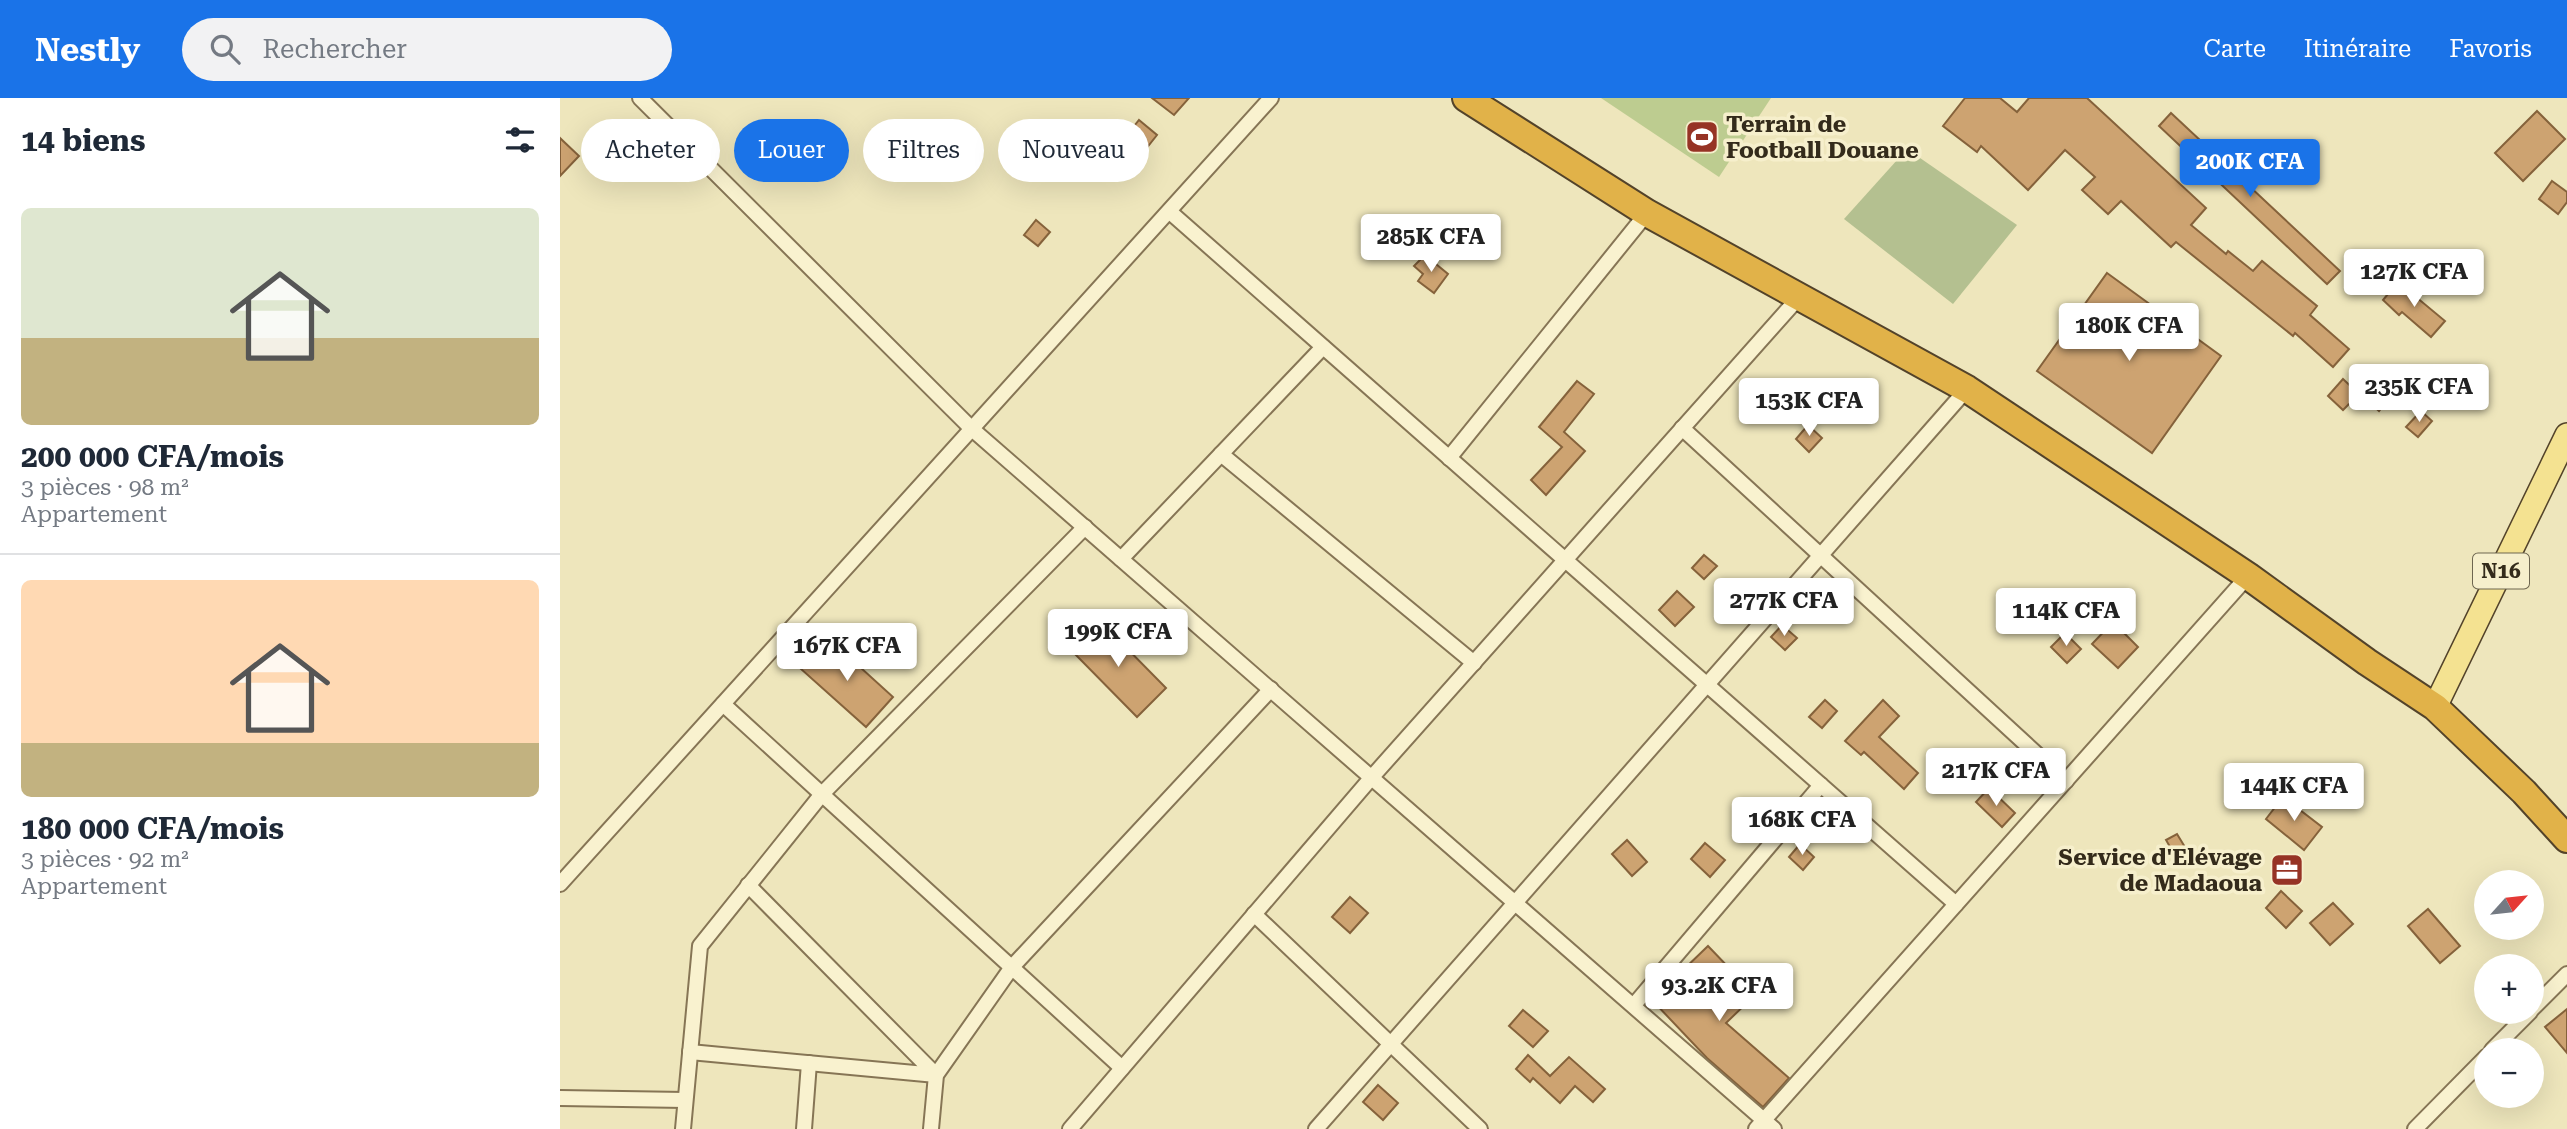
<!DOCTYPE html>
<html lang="fr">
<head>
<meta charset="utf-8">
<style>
	:root { --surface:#fff; --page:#f2f2f3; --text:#1f2937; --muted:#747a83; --line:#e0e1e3; --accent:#1a73e8 }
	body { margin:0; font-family:"Roboto Serif",serif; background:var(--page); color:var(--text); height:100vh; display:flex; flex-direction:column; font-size:26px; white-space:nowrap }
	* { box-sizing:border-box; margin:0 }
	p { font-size:23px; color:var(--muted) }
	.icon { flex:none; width:38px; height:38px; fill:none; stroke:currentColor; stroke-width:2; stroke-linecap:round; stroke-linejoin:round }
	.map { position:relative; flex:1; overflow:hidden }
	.details { display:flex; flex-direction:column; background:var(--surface); width:560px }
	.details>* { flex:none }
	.banner { position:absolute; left:21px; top:21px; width:665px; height:63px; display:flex; gap:14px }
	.needle { width:46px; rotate:63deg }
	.fabs { position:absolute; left:1914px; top:772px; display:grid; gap:14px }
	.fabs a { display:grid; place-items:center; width:70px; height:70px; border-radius:50%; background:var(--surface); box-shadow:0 7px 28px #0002; font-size:35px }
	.price { position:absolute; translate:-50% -60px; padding:0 16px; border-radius:7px; background:#fff; color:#222; font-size:23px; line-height:46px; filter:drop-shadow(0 2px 4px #0008) }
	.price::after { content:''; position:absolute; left:50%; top:42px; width:21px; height:16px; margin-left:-10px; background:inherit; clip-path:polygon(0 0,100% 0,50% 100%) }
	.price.current { background:var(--accent); color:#fff }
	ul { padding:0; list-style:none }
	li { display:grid; align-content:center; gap:14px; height:371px; padding:0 21px }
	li+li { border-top:2px solid var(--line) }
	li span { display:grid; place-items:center; height:217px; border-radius:10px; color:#555 }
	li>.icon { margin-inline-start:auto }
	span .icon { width:126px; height:126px; fill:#fffc; stroke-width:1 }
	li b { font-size:30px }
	h2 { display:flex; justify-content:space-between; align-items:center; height:84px; padding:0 21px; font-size:30px }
	.chip { padding:0 24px; border-radius:32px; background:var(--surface); box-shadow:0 7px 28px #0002; font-size:24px; line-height:63px }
	.chip.current { background:var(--accent); color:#fff }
	header { display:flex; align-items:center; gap:42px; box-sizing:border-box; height:98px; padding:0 35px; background:var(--accent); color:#fff }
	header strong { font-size:33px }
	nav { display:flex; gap:38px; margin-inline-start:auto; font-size:24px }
	.search { width:490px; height:63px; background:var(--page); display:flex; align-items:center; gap:18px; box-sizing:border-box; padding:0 24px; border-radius:38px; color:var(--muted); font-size:26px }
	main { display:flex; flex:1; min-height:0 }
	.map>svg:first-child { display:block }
	.green { fill:#bdcc90 }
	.cemetery { fill:#b4c090 }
	.building { fill:#cda371; stroke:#85623b; stroke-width:2 }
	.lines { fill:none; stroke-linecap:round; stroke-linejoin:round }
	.street-casing { stroke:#867555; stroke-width:18 }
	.primary-casing { stroke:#53432a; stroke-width:26 }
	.highway-casing { stroke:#53432a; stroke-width:30 }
	.street { stroke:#f9f2cf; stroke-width:14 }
	.primary { stroke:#f4e291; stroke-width:23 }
	.highway { stroke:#e1b249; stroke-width:26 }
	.labels { text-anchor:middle; stroke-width:7; stroke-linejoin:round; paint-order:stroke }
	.shield { fill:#f6efcc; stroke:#6e6650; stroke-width:2 }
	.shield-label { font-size:21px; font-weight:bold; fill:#342b1b }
	.poi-label { font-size:23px; font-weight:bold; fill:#342b1b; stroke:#f6efcc; text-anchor:start }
</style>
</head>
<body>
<header>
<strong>Nestly</strong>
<div class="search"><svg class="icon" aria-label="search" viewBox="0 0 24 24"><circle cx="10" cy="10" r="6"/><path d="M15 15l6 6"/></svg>Rechercher</div>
<nav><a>Carte</a><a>Itinéraire</a><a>Favoris</a></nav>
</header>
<main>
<section class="details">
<h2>14 biens<svg class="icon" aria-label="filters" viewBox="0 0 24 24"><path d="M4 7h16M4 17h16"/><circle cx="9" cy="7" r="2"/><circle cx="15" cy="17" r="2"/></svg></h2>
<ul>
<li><span style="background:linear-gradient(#dfe7d0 60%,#c2b280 0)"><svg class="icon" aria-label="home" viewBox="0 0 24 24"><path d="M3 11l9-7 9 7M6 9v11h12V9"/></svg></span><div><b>200 000 CFA/mois</b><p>3 pièces · 98 m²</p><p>Appartement</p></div></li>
<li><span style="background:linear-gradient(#ffd9b3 75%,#c2b280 0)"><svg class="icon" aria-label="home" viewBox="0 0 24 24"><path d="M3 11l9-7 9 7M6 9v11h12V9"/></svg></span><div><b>180 000 CFA/mois</b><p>3 pièces · 92 m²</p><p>Appartement</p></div></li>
</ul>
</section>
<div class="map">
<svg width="2007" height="1031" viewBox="0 0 2007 1031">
	<rect width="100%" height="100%" fill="#eee6bc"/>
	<path class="green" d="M1041 0H1211L1159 79Z"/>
	<path class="cemetery" d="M1347 51 1457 127 1393 206 1284 121Z"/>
	<g class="building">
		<path d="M592 0H629L614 17Z"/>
		<path d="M1405 0H1440L1457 14 1469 0H1527L1646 110 1631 127 1666 156 1668 153 1693 173 1702 163 1757 208 1750 217 1789 251 1773 269 1735 235 1733 238 1616 144 1611 149 1561 103 1548 116 1522 92 1535 79 1505 52 1468 92 1421 48 1417 54 1383 28Z"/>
		<path d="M1977 13 2005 41 1963 83 1935 55Z"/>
		<path d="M1611 15 1780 173 1767 186 1599 28Z"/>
		<path d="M579 22 597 37 585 52 567 37Z"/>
		<path d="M0 40 19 58 0 78Z"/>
		<path d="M391 45 403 55 391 70 379 60Z"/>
		<path d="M1992 83 2007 94V104L1998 116 1979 101Z"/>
		<path d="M476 122 490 134 478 148 464 137Z"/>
		<path d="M865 157 888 176 874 195 858 183 863 176 854 168Z"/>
		<path d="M1547 175 1661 258 1592 355 1477 273Z"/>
		<path d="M1838 184 1885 223 1871 239 1842 214 1839 217 1823 202Z"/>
		<path d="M1783 281 1799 296 1783 312 1768 298Z"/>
		<path d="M1017 283 1034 296 1004 334 1025 353 986 397 971 382 1002 349 979 329Z"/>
		<path d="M1819 288 1831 298 1819 313 1807 302Z"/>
		<path d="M1861 313 1872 323 1858 339 1846 329Z"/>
		<path d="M1248 327 1262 340 1249 354 1236 341Z"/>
		<path d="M1144 457 1157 468 1144 481 1132 470Z"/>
		<path d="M1117 493 1134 509 1115 528 1099 512Z"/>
		<path d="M1473 499 1489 512 1474 531 1458 518Z"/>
		<path d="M539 522 606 590 577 619 510 551Z"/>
		<path d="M1553 524 1578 549 1558 570 1532 546Z"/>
		<path d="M1222 527 1237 540 1225 552 1211 539Z"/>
		<path d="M1505 535 1521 551 1507 565 1491 549Z"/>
		<path d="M268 540 333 599 306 629 241 571Z"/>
		<path d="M1265 602 1277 613 1262 630 1249 619Z"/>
		<path d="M1323 602 1339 618 1319 639 1358 675 1344 691 1304 654 1301 657 1285 643Z"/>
		<path d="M1429 690 1455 715 1442 729 1416 704Z"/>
		<path d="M1723 699 1762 729 1744 752 1706 721Z"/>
		<path d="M1617 736 1631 759 1620 766 1606 742Z"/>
		<path d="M1067 742 1087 764 1072 778 1052 756Z"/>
		<path d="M1145 745 1165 762 1150 779 1131 761Z"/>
		<path d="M1240 746 1254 759 1243 772 1229 759Z"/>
		<path d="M1721 793 1742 813 1726 830 1706 810Z"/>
		<path d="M790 799 808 815 790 835 772 819Z"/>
		<path d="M1773 805 1793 826 1770 847 1750 825Z"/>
		<path d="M1868 811 1900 848 1880 865 1848 828Z"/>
		<path d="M1148 848 1195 897 1166 925 1229 980 1203 1009 1147 960 1092 902Z"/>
		<path d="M2007 911V955L1985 929Z"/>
		<path d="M963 912 988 933 973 949 949 928Z"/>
		<path d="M968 957 990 978 1009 959 1045 991 1033 1004 1015 988 1000 1005 973 980 970 984 956 971Z"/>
		<path d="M818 987 838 1005 823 1022 803 1004Z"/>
	</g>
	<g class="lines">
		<defs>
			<g id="street">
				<path d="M80 0 412 331 1214 1031"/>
				<path d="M610 114 1396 806"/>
				<path d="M1122 330 1506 683"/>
				<path d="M661 356 914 565"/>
				<path d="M889 360 1087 115"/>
				<path d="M561 461 763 249"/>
				<path d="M163 606 562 970"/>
				<path d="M0 786 711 0"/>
				<path d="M694 816 920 1031"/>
				<path d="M1074 907 1261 687"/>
				<path d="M1972 911 2007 876"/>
				<path d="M1932 952 1970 914"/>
				<path d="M130 954 376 977 188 787"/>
				<path d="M0 1000 125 1002"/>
				<path d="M123 1031 140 848 262 696 525 429"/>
				<path d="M244 1031 249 965"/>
				<path d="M371 1031 376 977 452 869 711 591"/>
				<path d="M510 1031 812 679 1240 198"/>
				<path d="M756 1031 1407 291"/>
				<path d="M1196 1031 1688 478"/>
				<path d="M1855 1031 1927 958"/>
			</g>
			<path id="primary" d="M1875 609 2007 337"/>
			<path id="highway" d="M906 0 1087 115 1407 291 1688 478 1807 564 1875 609 1964 694 2007 741"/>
		</defs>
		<use href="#street" class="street-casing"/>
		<use href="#primary" class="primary-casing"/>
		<use href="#highway" class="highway-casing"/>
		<use href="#street" class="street"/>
		<use href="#primary" class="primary"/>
		<use href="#highway" class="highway"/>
	</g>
	<defs>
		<symbol id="stadium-square" viewBox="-11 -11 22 22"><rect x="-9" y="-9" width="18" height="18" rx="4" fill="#963325" stroke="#f6efcc"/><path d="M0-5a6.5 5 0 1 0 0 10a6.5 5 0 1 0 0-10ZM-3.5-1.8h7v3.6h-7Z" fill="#fff"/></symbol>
		<symbol id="office-square" viewBox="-11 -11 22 22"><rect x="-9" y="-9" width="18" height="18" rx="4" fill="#963325" stroke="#f6efcc"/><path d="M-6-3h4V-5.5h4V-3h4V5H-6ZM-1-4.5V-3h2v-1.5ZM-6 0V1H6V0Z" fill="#fff"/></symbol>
	</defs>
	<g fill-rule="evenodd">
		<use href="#stadium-square" x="1123" y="20" width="38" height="38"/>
		<use href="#office-square" x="1708" y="753" width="38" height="38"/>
	</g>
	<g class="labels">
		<rect class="shield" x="1913" y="455.5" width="56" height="35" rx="5"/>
		<g class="shield-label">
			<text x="1941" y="480">N16</text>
		</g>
		<g class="poi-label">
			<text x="1166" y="34">Terrain de<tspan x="1166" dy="26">Football Douane</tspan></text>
			<text x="1702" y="767" text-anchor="end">Service d'Elévage<tspan x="1702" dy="26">de Madaoua</tspan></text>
		</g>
	</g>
</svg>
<div class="fabs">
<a><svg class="needle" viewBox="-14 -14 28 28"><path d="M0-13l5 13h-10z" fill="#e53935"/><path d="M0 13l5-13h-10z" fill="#747a83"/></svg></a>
<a>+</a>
<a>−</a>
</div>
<b class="price current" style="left:1690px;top:101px">200K CFA</b>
<b class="price" style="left:871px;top:176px">285K CFA</b>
<b class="price" style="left:1854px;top:211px">127K CFA</b>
<b class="price" style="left:1569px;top:265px">180K CFA</b>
<b class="price" style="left:1859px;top:326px">235K CFA</b>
<b class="price" style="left:1249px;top:340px">153K CFA</b>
<b class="price" style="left:1224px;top:540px">277K CFA</b>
<b class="price" style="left:1506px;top:550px">114K CFA</b>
<b class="price" style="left:558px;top:571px">199K CFA</b>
<b class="price" style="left:287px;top:585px">167K CFA</b>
<b class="price" style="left:1436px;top:710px">217K CFA</b>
<b class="price" style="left:1734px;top:725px">144K CFA</b>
<b class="price" style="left:1242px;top:759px">168K CFA</b>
<b class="price" style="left:1159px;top:925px">93.2K CFA</b>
<div class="banner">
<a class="chip">Acheter</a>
<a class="chip current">Louer</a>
<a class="chip">Filtres</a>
<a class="chip">Nouveau</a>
</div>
</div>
</main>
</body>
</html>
